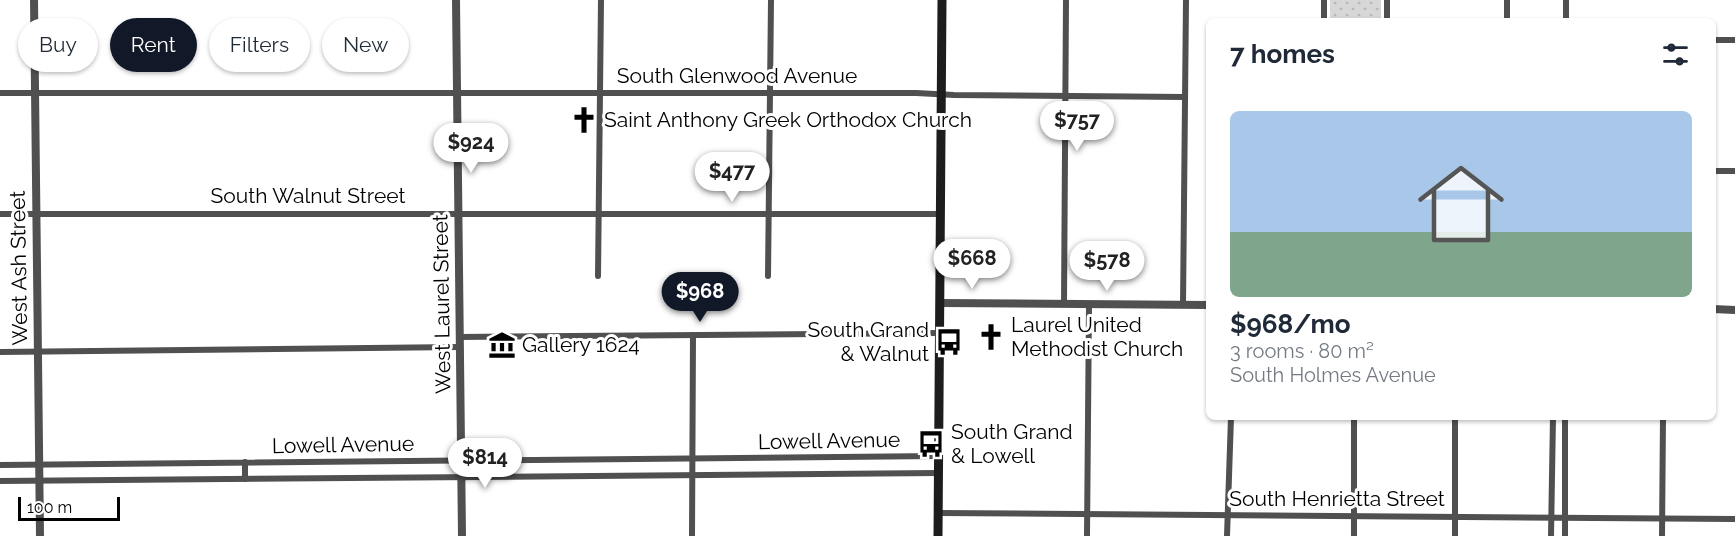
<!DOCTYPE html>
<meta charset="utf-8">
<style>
body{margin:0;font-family:Raleway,sans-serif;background:#f6f6f7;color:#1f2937;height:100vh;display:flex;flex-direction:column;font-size:22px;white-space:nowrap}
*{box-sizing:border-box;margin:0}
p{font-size:20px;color:#747a83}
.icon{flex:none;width:33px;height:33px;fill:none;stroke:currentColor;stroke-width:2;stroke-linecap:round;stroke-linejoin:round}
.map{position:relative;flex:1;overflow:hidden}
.drawer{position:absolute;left:1206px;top:18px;width:510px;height:402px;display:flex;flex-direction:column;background:#fff;border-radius:9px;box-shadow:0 2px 4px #0004}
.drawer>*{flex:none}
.banner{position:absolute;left:18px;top:18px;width:570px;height:54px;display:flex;gap:12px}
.scale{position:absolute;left:18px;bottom:15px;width:102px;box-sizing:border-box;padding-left:6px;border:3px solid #000;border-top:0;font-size:16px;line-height:21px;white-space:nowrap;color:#000;-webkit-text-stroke:4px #fff;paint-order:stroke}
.price{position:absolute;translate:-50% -51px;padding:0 14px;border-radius:21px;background:#fff;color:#222;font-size:20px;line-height:39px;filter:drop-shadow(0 2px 3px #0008)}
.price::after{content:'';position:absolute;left:50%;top:36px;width:18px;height:14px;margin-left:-9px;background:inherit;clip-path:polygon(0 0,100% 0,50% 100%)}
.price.selected{background:#111827;color:#fff}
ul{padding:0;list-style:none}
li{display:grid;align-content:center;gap:12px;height:318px;padding:0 24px}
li+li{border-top:2px solid #e0e1e3}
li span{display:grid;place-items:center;height:186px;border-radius:9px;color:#555}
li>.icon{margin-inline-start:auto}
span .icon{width:108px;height:108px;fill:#fffc;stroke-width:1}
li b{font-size:26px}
h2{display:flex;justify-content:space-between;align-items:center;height:72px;padding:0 24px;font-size:26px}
.chip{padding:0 21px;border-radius:27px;background:#fff;box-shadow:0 2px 4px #0004;font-size:21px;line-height:54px}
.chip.selected{background:#111827;color:#fff}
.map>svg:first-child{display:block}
</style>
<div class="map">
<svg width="1735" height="536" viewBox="0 0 1735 536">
<defs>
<pattern id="park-dots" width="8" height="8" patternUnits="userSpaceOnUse" patternTransform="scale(1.5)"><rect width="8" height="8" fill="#d7d7d7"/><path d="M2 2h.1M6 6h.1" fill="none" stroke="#b7b7b7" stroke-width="1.8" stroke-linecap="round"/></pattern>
</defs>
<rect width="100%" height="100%" fill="#fff"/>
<rect fill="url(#park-dots)" x="1330" y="0" width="51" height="21"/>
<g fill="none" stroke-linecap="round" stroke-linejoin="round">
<g stroke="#505050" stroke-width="6">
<path d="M1324 21V0"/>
<path d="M1387 21V0"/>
<path d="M1507 21V0"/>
<path d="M1566 21V0"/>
<path d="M1713 40H1735"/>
<path d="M0 93H916L954 95 1185 97"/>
<path d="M1713 171H1735"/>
<path d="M0 214H940"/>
<path d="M598 276 601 0"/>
<path d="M768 276 771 0"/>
<path d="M1064 304 1066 0"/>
<path d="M1183 305 1186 0"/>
<path d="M460 337 939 333"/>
<path d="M0 352 460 347"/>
<path d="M0 465 939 456"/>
<path d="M245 479V462"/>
<path d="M0 481 939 473"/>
<path d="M938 513 1735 519"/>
<path d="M692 536 693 335"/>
<path d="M1087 536 1089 305"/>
<path d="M1227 536 1231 417"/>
<path d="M1354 536V417"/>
<path d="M1455 536V417"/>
<path d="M1551 536 1553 417"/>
<path d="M1565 536V417"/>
<path d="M1662 536 1663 417"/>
</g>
<g stroke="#505050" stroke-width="8">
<path d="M34 0 40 536"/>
<path d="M456 0 462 536"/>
<path d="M940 303 1209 305"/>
<path d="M1713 309 1735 310"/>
</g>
<path stroke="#1d1d1d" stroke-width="9" d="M938 536 942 0"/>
</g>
<defs>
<symbol id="church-bare" viewBox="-9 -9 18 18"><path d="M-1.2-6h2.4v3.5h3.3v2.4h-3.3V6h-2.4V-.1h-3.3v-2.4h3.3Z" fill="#000" stroke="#fff" stroke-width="2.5" paint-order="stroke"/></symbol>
<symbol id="bus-bare" viewBox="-9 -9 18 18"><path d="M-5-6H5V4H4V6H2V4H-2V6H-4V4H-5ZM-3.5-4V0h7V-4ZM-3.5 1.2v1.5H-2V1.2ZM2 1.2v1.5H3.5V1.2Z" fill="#000" stroke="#fff" stroke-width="2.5" paint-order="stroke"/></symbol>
<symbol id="museum-bare" viewBox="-9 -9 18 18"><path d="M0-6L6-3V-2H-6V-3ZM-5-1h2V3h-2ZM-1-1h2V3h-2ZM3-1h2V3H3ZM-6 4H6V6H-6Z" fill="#000" stroke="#fff" stroke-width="2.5" paint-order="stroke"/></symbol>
</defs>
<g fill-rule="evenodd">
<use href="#church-bare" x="565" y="101" width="38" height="38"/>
<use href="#church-bare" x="972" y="318" width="38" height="38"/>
<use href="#bus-bare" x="930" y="323" width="38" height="38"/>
<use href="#museum-bare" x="483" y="326" width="38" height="38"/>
<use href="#bus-bare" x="912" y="425" width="38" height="38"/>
</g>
<g text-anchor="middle" stroke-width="6" stroke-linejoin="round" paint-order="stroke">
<g font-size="21" fill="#000" stroke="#fff">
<text x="737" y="83">South Glenwood Avenue</text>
<text x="308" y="203">South Walnut Street</text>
<text transform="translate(19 268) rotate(-91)" y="7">West Ash Street</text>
<text transform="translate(442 304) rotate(-91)" y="7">West Laurel Street</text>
<text transform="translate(829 441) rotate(-1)" y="7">Lowell Avenue</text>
<text transform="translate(343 445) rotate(-1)" y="7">Lowell Avenue</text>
<text x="1337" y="506">South Henrietta Street</text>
</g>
<g font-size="21" fill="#000" stroke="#fff" text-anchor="start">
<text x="604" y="127">Saint Anthony Greek Orthodox Church</text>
<text x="1011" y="332">Laurel United<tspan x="1011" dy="24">Methodist Church</tspan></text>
<text x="929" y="337" text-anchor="end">South Grand<tspan x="929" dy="24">&amp; Walnut</tspan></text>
<text x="522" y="352">Gallery 1624</text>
<text x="951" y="439">South Grand<tspan x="951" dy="24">&amp; Lowell</tspan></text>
</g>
</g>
</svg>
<div class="scale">100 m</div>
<b class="price" style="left:1077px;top:152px">$757</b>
<b class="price" style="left:471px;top:174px">$924</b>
<b class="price" style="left:732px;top:203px">$477</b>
<b class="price" style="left:972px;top:290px">$668</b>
<b class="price" style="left:1107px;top:292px">$578</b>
<b class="price selected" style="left:700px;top:323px">$968</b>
<b class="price" style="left:485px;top:489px">$814</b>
<div class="banner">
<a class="chip">Buy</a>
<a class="chip selected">Rent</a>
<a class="chip">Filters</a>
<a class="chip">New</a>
</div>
<section class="drawer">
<h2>7 homes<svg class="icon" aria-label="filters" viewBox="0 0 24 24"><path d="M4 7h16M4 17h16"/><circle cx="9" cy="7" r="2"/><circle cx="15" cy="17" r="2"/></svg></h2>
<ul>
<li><span style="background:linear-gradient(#a9c7e8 65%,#7fa58c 0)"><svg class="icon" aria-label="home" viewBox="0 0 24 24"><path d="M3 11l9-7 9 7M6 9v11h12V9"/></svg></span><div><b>$968/mo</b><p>3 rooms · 80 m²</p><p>South Holmes Avenue</p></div></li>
</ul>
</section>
</div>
